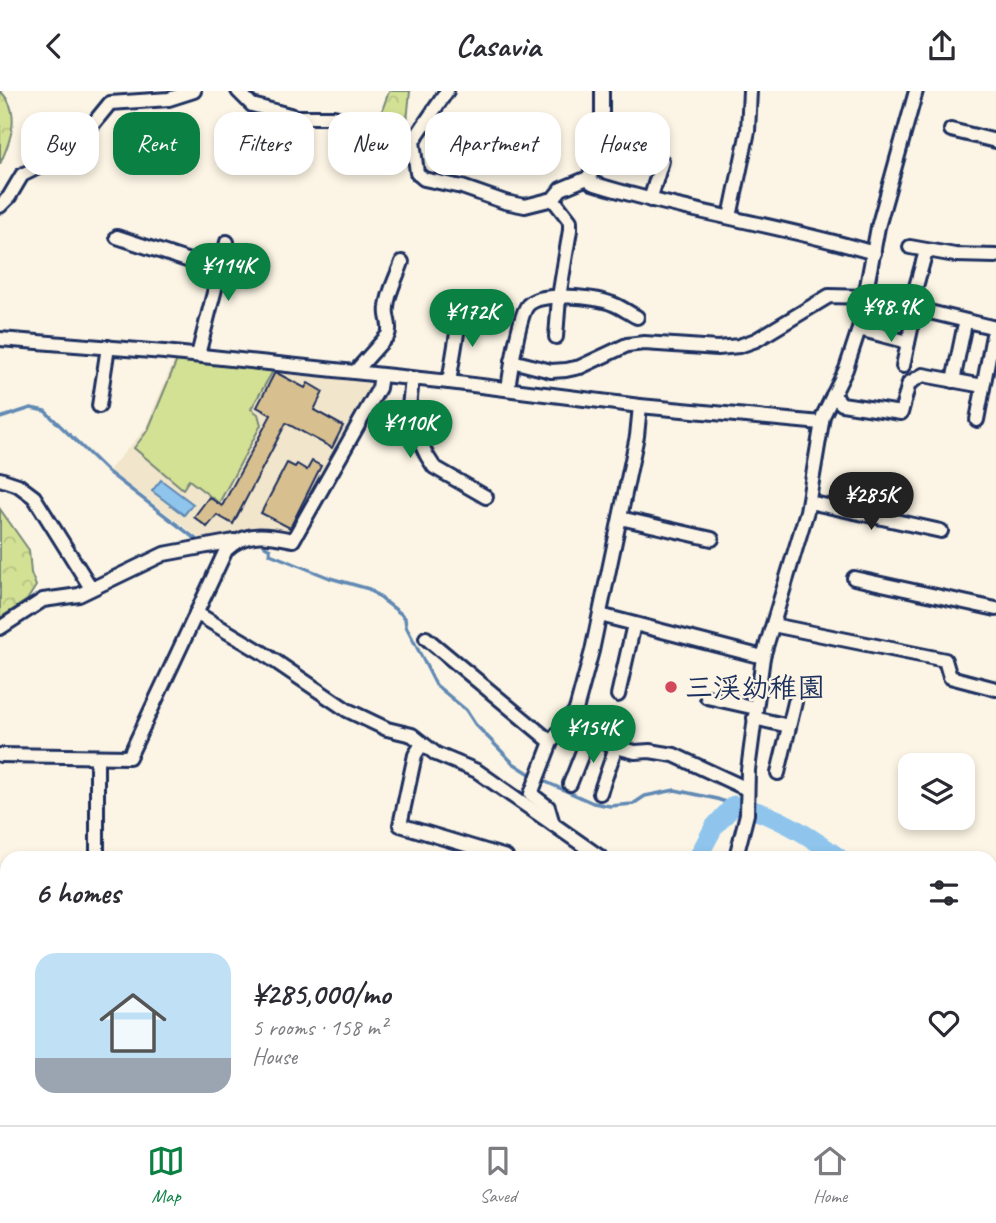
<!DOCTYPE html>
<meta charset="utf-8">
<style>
body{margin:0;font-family:Caveat,"Klee One",sans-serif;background:#f2f2f3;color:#2b2b33;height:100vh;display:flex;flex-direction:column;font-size:26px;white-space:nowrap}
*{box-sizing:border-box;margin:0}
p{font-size:23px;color:#7c7c81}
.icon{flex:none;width:38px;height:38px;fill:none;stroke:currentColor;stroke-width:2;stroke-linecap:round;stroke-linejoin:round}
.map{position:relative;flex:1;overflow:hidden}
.side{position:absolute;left:0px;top:760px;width:998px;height:275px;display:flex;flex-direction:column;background:#fff;border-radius:21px 21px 0 0;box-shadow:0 4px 10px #0003}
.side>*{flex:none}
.banner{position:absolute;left:21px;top:21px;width:956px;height:63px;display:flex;gap:14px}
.controls{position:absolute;left:898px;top:662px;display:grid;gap:14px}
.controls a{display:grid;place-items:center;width:77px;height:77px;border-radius:14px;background:#fff;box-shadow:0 4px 10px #0003;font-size:35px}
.price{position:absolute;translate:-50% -60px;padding:0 16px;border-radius:24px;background:#0b8043;color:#fff;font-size:23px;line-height:46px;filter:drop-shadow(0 2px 4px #0008)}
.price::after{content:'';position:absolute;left:50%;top:42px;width:21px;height:16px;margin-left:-10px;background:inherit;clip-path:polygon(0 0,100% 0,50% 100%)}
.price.active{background:#222;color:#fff}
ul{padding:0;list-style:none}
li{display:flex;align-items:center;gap:21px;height:175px;padding:0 35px}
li+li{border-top:2px solid #e1e1e2}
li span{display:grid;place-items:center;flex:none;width:196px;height:140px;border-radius:21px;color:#555}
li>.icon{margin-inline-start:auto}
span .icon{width:84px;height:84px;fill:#fffc;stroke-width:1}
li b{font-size:30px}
h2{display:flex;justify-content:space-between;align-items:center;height:84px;padding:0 35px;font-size:30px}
.chip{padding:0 24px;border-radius:21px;background:#fff;box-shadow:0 4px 10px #0003;font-size:24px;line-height:63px}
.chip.active{background:#0b8043;color:#fff}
header{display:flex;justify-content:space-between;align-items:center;height:91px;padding:0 35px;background:#fff;font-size:32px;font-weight:700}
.tabs{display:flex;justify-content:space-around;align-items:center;height:98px;border-top:2px solid #e1e1e2;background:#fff;font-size:19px;color:#7c7c81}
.tabs a{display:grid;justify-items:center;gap:4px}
.tabs .active{color:#0b8043}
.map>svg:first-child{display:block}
</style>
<header><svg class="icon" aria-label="back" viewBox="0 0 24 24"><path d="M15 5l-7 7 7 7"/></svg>Casavia<svg class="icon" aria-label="share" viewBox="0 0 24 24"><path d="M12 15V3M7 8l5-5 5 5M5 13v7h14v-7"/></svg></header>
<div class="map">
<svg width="996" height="1034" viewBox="0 0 996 1034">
<defs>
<pattern id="forest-crowns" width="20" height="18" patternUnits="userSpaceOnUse" patternTransform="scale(1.75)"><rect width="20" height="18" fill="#d3e194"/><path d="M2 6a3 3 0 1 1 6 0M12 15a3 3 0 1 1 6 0" fill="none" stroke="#b5c182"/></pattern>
</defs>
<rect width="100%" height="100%" fill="#fcf5e5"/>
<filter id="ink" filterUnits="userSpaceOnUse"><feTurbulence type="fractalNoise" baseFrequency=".0143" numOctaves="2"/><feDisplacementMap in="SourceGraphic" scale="14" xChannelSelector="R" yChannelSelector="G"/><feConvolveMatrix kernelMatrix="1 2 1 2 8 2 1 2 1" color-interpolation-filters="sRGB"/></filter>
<g filter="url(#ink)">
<path fill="#f1e5cb" d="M175 267 365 287 376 295 294 442 264 437 236 446 199 447 109 379 145 338Z"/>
<g fill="url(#forest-crowns)" stroke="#778879" stroke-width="2">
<path d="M0 0C22 20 11 49 0 73Z"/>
<path d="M389 0H410L406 41 378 31Z"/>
<path d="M0 418 29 459 31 482 36 495 27 509 0 527Z"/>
</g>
<path fill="#d3e194" stroke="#778879" stroke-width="2" d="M177 269 273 280 251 318 258 323 261 334 219 412 189 389 183 398 134 357 148 339Z"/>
<path fill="#8fc5ed" stroke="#6189b4" stroke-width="2" d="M161 389 193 413 184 424 152 400Z"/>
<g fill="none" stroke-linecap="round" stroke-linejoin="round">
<g stroke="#6189b4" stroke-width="3.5">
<path d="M0 327 31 317 45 320 108 381 197 449"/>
<path d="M265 455 270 458V463L330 487 369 498 400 522 405 527 406 535 436 594 466 619 475 633 513 672 533 685"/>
<path d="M546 691 593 712 610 715 633 713 645 705 675 699 717 708 734 714"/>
</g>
<g stroke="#8fc5ed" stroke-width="19">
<path d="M698 766 714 736 734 714C774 722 807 743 838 766"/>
<path d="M0 803 7 802"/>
<path d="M990 803 996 802"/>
</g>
</g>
<g fill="#d8bf8f" stroke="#1b2f5e" stroke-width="2">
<path d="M275 281 305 297 308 292 323 301 314 319 343 335 332 357 286 332 233 433 217 424 207 436 194 426 209 406 222 415 271 324 257 316Z"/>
<path d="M312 370 321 375 290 437 261 422 287 372 295 376 297 373 307 379Z"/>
</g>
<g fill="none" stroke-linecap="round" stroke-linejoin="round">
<defs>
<g id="street">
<path d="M238 0 252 14 297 26H334L374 41 388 50H413L447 0"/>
<path d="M602 0V31L590 86 592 92C684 121 781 134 874 162"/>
<path d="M951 39 996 50"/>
<path d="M413 50 417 82 424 88 462 96 505 111 525 115 553 108 561 98 590 86"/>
<path d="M553 108 570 130V139L559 206 556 246"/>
<path d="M650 109 662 70"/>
<path d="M0 115 9 106 22 84 63 64 84 44 110 12 169 8 194 0"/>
<path d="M730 126 748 40 750 0"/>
<path d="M117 146 220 180"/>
<path d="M910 156 955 164 996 165"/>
<path d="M910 217 926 160"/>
<path d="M859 238 908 251"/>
<path d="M0 248 164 261 449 291 640 315 821 332"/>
<path d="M198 264 227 151"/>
<path d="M512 270 551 280 566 279 580 276 627 254 644 252 718 257 739 255 756 249 829 205 867 206 996 237"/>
<path d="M903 275 911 238"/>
<path d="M355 281 388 244C392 233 385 227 387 216 388 201 397 186 402 171"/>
<path d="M412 288 408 325 427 365 434 376 486 406"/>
<path d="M953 290 964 237"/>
<path d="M449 291 461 218"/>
<path d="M508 298C510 284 519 223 528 214 541 200 596 206 613 213 621 216 629 222 637 226"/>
<path d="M833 304 842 313 901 322 909 292 923 284 983 295"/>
<path d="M99 315 108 256"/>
<path d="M977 329 993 244"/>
<path d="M0 388 18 394 34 406 91 497"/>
<path d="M809 411 941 440"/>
<path d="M620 427 712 448"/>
<path d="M854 487 996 518"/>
<path d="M196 522 263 562 347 619 387 638 412 644 436 663 477 680 600 766"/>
<path d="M600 524 763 566"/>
<path d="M773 534 945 569 950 586 996 598"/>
<path d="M0 537 43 509 79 504 164 463 234 450"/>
<path d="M426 547 551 651"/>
<path d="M618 604 634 533"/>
<path d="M707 606 756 617"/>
<path d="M754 627 789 635"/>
<path d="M566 634 616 656 635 661 650 660 674 664 747 698"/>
<path d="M422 653 415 664 400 734 506 766"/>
<path d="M0 664 129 666 226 459C246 439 268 444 293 449L379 297 381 284"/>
<path d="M97 666V766"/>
<path d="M778 682 795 611"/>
<path d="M570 693 589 645"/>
<path d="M600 702 616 656"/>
<path d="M553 733 548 716 531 703 551 651 576 619 592 560 637 345 640 315"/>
<path d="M736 766 747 723 748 679 763 566 807 420 823 325 846 278 859 238 878 136 916 0"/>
<path d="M0 972 7 973"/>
<path d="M252 1027 303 1034"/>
<path d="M694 1027 695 1034"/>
<path d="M5 1034 7 1027"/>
<path d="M554 1034V1027"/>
<path d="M593 1034 594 1027"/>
<path d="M812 1034 815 1027"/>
</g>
<g id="primary">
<path d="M0 842 7 843"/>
<path d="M990 977 996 979"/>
</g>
</defs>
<use href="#street" stroke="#1b2f5e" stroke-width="18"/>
<use href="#primary" stroke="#1b2f5e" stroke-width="24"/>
<use href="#street" stroke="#fcf5e5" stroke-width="12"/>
<use href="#primary" stroke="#fcf5e5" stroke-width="19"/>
</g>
</g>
<circle fill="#d1495b" stroke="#fcf5e5" stroke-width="2.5" cx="671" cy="596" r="7"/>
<g text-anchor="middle" stroke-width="5" stroke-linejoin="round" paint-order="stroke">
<g font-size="28" font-weight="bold" fill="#1b2f5e" stroke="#fcf5e5" text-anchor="start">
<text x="685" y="606">三渓幼稚園</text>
</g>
</g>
</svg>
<div class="controls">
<a><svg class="icon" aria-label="layers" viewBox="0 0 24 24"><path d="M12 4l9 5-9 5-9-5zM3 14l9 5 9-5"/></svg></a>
</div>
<b class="price" style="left:228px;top:212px">¥114K</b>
<b class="price" style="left:891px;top:253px">¥98.9K</b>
<b class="price" style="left:472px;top:258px">¥172K</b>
<b class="price" style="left:410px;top:369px">¥110K</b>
<b class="price active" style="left:871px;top:441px">¥285K</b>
<b class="price" style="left:593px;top:674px">¥154K</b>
<div class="banner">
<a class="chip">Buy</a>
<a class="chip active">Rent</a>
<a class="chip">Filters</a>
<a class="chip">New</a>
<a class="chip">Apartment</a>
<a class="chip">House</a>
</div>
<section class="side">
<h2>6 homes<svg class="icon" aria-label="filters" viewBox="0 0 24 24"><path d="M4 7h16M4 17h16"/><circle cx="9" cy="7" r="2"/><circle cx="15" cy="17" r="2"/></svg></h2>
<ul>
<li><span style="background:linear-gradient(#bfe0f5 75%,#9aa5b1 0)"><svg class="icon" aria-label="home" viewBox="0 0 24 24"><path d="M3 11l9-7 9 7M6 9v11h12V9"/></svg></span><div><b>¥285,000/mo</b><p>5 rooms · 158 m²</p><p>House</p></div><svg class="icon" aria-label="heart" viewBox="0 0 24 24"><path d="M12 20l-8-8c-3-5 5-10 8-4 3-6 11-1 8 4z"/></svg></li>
</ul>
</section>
</div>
<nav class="tabs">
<a class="active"><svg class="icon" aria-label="map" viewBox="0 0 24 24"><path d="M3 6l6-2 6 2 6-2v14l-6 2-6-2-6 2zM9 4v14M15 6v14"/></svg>Map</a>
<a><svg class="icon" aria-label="saved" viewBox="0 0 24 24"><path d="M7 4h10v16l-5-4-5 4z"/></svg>Saved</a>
<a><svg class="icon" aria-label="home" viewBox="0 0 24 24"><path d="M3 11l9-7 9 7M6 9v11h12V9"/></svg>Home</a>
</nav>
